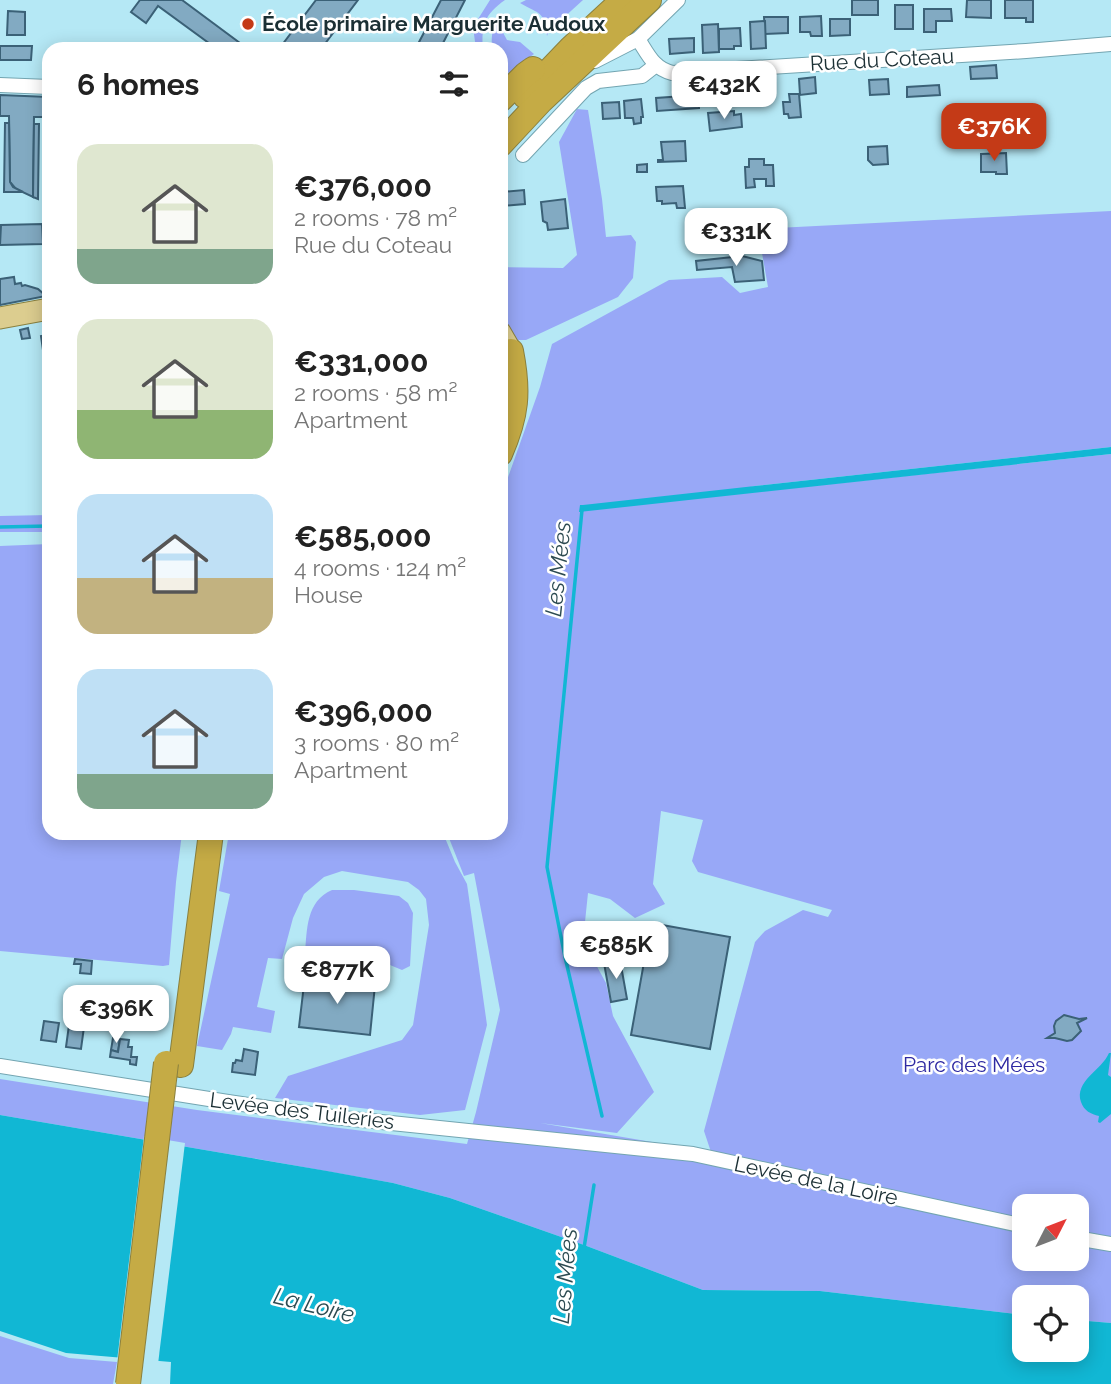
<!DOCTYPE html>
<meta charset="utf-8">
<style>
body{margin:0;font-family:Raleway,sans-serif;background:#f6f6f6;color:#222;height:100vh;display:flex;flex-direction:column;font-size:26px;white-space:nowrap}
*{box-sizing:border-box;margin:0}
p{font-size:23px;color:#767676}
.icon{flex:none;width:38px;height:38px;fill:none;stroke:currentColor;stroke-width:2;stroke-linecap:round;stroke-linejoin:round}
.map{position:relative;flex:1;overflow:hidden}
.sheet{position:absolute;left:42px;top:42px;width:466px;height:798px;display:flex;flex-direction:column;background:#fff;border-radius:21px;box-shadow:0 4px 18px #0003}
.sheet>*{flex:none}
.needle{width:46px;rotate:48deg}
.buttons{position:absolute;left:1012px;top:1194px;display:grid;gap:14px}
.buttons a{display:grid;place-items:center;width:77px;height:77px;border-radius:14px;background:#fff;box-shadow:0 4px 18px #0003;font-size:35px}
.price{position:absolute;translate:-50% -60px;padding:0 16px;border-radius:14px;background:#fff;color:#222;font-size:23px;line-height:46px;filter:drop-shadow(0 2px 4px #0008)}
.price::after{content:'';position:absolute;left:50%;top:42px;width:21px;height:16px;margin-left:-10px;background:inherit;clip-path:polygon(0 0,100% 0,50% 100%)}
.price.current{background:#c43a17;color:#fff}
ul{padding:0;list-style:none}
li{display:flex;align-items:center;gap:21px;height:175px;padding:0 35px}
li span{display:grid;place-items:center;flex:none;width:196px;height:140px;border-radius:21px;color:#555}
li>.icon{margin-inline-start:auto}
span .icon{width:84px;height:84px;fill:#fffc;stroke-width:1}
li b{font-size:30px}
h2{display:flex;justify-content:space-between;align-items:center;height:84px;padding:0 35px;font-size:30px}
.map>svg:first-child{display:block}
</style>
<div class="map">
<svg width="1111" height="1384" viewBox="0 0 1111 1384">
<rect width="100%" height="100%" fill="#b5e8f5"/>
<g fill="#98a8f7" fill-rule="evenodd">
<path d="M490 0H505C485 14 481 25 483 49H476L473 27Z"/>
<path d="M526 0H583L549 31 547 36C544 10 540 15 520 3Z"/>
<path d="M503 15 504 17 501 29 507 40 520 42 534 54 526 60 529 65 505 74H501L500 49H492C491 36 492 24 503 15Z"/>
<path d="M577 109 588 110 602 199 606 237 631 235 636 242 633 278 618 297 526 340H515L501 315 500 267 563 268 577 255 559 142Z"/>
<path d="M1111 211V447L755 486 709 497 1111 454V1323L1076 1320V1297H1024V1315L820 1291 703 1290 584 1245 450 1198 393 1183 258 1159 0 1115V1079L197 1110 467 1144 476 1112 500 1010 474 873 464 876 447 833H500L501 497 540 387 552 344 669 280 722 277 740 293 768 287 762 253 732 248 740 230ZM661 811 703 820 692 861 698 872 832 910 828 917 803 910 765 931 755 942 704 1131 711 1152 540 1123 617 1133 654 1092 613 1016 606 983 583 941 588 893 610 899 635 918 665 904 653 884ZM1024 1206H1076V1258H1024Z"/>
<path d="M49 515V532H0V516Z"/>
<path d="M49 544V833H182L176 882 169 965 163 966 0 951V546Z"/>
<path d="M229 833H443L455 862 467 884 487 1025 465 1110 420 1115 275 1098 288 1076 402 1040 413 1025 429 925 426 899 419 890 408 882 342 871 324 877 304 894 293 918 282 959 268 958 257 1007 275 1011 271 1033 233 1027 231 1034 222 1050 197 1046 230 894 219 891Z"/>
<path d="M332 890H354L399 896 408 903 413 913 410 966 402 970 390 965 305 954C307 930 306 901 332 890Z"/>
<path d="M0 1336 69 1358 117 1362 113 1384H0Z"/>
</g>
<g fill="#11b7d4">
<path d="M1111 447V454L579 512 580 505H583Z"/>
<path d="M1109 1053H1111L1108 1075 1111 1077V1114L1100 1123 1098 1122 1099 1116C1091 1114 1084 1111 1081 1102 1074 1081 1102 1070 1109 1053Z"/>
<path d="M0 1115 327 1171 393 1183 450 1198 584 1245 703 1290 820 1291 1024 1315V1349H1076V1320L1111 1323V1384H170L171 1362 66 1353 0 1331Z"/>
</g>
<path fill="#b5e8f5" d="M144 1136 185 1143 158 1364 117 1361Z"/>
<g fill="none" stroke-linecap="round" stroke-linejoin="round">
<g stroke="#11b7d4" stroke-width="3.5">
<path d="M582 510 547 867 565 957 602 1116"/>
<path d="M0 527 49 526"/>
<path d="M584 1248 594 1185"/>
</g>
</g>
<g fill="#82aac2" stroke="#3b6177" stroke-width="2">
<path d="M140 0H182L248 49H217L158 6 146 23 131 12Z"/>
<path d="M316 0H358L321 49H279Z"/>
<path d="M441 0H465L440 49H422L417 46Z"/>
<rect x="852" y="0" width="26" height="15"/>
<path d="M967 0H991V18L966 17Z"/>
<path d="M1005 0H1033V22H1026V18H1005Z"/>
<rect x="895" y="5" width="18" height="24"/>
<path d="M924 9H951L952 21H936V32H924Z"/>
<path d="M8 11 25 12V35H7Z"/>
<path d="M821 16 822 36H811L810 32H800V17Z"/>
<path d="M764 17H788V33L765 34Z"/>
<path d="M830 19H850V35L830 36Z"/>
<path d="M765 21 766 48 751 49 750 22Z"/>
<path d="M718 24 719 52 703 53 702 25Z"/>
<path d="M740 28 741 46H734V49H719V29Z"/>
<path d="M694 38V52L670 54 669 39Z"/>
<path d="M0 46H32L31 60H0Z"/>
<path d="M996 65 997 78 971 79 970 67Z"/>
<path d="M815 77 816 93 800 95 799 79Z"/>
<path d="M888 79 889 94 870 95 869 80Z"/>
<path d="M761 81 762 96 742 97 741 82Z"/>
<path d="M939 85 940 95 907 97V87Z"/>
<path d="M789 94H799L801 117 789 118 788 114H784L783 102H790Z"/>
<path d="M0 95 49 97V117H34L33 197 16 189 10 182 9 116H0Z"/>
<path d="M698 95 699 108 657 111 656 98Z"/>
<path d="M641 99 643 117H641V123L634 124 633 118H625L624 101Z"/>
<path d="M619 102 620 118 603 119 602 103Z"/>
<path d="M734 111V115L741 114 742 127 710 131 708 113Z"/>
<path d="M5 123H9L10 182 13 187 23 192H4Z"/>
<path d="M34 124H39L38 199 33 197Z"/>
<path d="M685 141 686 161 658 162V160H663L661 142Z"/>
<path d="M887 146 888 164 873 165 868 160V147Z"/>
<path d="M1006 153 1007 174H996V172H981V154Z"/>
<path d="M749 159H764V165H773L774 186H766V179H754L755 187 746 188 745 167H749Z"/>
<path d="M647 164V172H637V165Z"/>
<path d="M683 186 685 208H677L676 203 662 204V201H657L656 187Z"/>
<path d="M524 190 525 204 503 206 501 192Z"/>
<path d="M565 199 568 228 548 230 547 223 543 221 541 202Z"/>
<path d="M46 223H49V290L45 287 44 266H48Z"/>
<path d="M42 224 43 244 0 245 1 225Z"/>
<path d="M742 256 762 261 764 280 735 282 732 267 697 270 696 261Z"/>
<path d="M14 277 15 284 21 283 22 286 25 285 38 289 46 296 0 305V279Z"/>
<path d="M28 328 30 338 22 339 20 330Z"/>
<path d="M49 335V349L43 350 41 336Z"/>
<path d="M651 923 730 937 710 1049 631 1035Z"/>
<path d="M75 959 92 961 91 974 80 973 81 964H74Z"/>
<path d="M620 960 627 999 611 1002 604 963Z"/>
<path d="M305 976 375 985 370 1035 299 1027Z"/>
<path d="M87 999 111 1002 109 1019 85 1016Z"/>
<path d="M1064 1015 1079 1019 1087 1018 1077 1023 1081 1031 1072 1040 1067 1041 1055 1038H1047L1055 1033 1054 1026 1056 1021Z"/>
<path d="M44 1021 59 1023 56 1042 41 1040Z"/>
<path d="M69 1025 84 1027 81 1049 66 1047Z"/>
<path d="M113 1038 120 1039 118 1052 111 1050Z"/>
<path d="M120 1039 129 1040 128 1047H132L131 1057H137L136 1065 130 1064V1060L110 1057 111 1050 118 1052Z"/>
<path d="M244 1049 258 1052 255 1075 232 1072 233 1063H235L236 1060 242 1061Z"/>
</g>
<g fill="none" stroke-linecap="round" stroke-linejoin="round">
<defs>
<g id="street">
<path d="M638 39C648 54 653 68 672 73L1026 51 1111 44"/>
<path d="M595 61 638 39 678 0"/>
<path d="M0 85 49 87"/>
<path d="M523 155 586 88 598 81 642 76 656 65"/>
<path d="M0 1066 228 1102 333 1117 693 1154 1024 1226"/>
<path d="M1076 1238 1111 1244"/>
</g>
<g id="primary">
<path d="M0 318 49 309"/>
<path d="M500 332 511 351"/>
</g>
<g id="highway">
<path d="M525 96 571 48 623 0"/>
<path d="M500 100 526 74 533 69"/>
<path d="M500 145 541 101 649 0"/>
<path d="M500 454C517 415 519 392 511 351"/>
<path d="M181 1065 211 833"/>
</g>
</defs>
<use href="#street" stroke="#73a5b1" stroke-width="16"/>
<use href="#primary" stroke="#8a803f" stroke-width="23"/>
<use href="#highway" stroke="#8a803f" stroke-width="26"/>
<use href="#street" stroke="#fff" stroke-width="14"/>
<use href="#primary" stroke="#dccd8f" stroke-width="21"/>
<use href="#highway" stroke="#c5ab45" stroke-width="24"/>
<defs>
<path id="highway-bridge" d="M128 1384 166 1063"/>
</defs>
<use href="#highway-bridge" stroke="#8a803f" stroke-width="26" stroke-linecap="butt"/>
<use href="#highway-bridge" stroke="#c5ab45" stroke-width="24"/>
</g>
<circle fill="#c43a17" stroke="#fff" stroke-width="2.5" cx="248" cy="24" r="7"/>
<g text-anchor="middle" stroke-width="5" stroke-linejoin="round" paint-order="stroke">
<g font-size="21" font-weight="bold" fill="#1b2f34" stroke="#fff" text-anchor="start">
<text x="262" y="31">École primaire Marguerite Audoux</text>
</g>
<g font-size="21" fill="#1b2f34" stroke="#fff">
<text transform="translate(882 60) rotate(-3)" y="7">Rue du Coteau</text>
<text transform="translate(302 1111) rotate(7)" y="7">Levée des Tuileries</text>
<text transform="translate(816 1181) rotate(12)" y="7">Levée de la Loire</text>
</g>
<g font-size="21" fill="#2e29a2" stroke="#fff">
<text x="974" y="1072">Parc des Mées</text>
</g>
<g font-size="23" font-style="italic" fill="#2d4b52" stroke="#fff">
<text transform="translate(558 569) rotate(-84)" y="8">Les Mées</text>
<text transform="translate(565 1276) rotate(-85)" y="8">Les Mées</text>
<text transform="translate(314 1305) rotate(14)" y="8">La Loire</text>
</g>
</g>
</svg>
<div class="buttons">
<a><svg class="needle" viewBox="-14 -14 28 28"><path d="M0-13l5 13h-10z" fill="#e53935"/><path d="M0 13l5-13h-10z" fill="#767676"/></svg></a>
<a><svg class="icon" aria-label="locate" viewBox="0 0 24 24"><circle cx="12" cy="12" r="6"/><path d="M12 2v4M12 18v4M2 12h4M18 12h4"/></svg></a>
</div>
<b class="price" style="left:724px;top:121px">€432K</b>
<b class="price current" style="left:994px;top:163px">€376K</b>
<b class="price" style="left:736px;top:268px">€331K</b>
<b class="price" style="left:616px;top:981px">€585K</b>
<b class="price" style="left:337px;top:1006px">€877K</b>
<b class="price" style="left:116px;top:1045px">€396K</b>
<section class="sheet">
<h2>6 homes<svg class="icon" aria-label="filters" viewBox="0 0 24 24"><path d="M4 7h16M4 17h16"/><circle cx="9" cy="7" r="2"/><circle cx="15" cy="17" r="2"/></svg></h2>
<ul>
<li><span style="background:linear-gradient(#dfe7d0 75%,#7fa58c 0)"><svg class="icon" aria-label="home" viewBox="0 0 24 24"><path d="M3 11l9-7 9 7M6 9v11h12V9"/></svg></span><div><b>€376,000</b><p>2 rooms · 78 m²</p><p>Rue du Coteau</p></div></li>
<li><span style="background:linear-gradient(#dfe7d0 65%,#8fb573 0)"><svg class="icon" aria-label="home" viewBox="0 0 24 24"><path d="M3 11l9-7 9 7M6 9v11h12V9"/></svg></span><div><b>€331,000</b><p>2 rooms · 58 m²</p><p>Apartment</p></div></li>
<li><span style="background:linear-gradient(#bfe0f5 60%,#c2b280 0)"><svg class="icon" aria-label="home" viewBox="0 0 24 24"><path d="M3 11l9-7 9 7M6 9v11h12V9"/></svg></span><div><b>€585,000</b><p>4 rooms · 124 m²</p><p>House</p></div></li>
<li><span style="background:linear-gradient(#bfe0f5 75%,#7fa58c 0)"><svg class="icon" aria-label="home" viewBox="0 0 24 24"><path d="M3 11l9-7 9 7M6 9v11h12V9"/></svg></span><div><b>€396,000</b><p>3 rooms · 80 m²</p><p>Apartment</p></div></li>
</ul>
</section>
</div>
